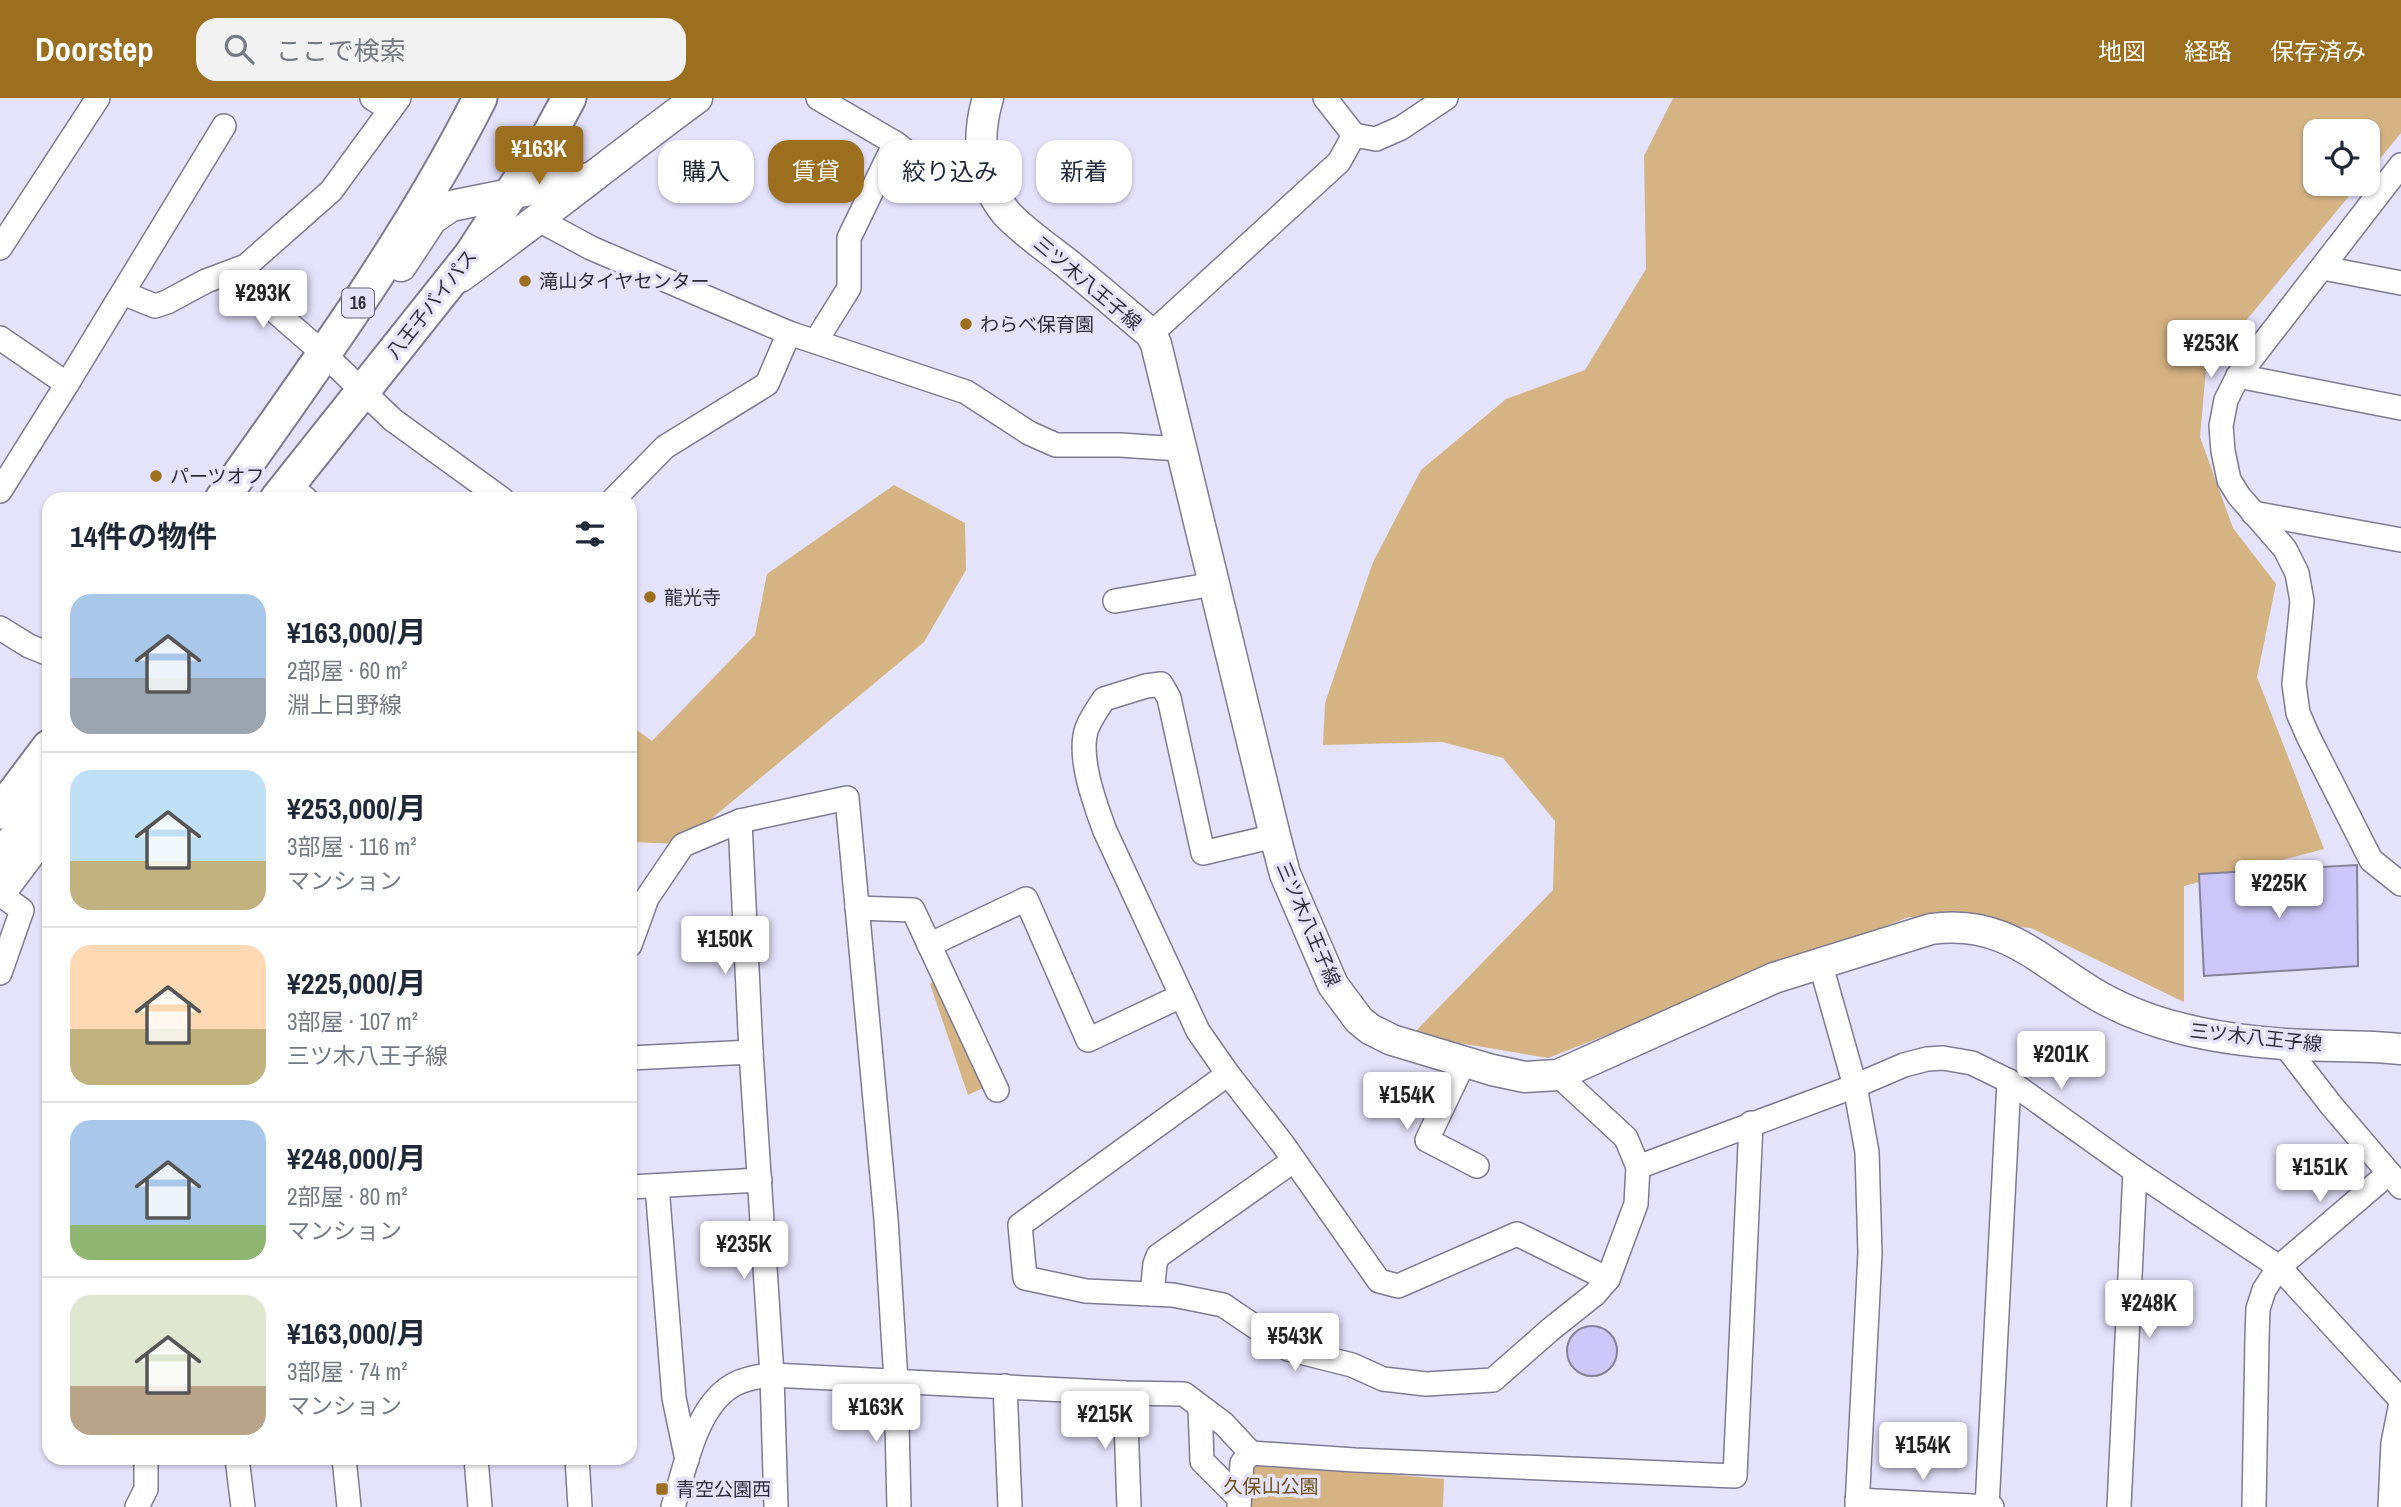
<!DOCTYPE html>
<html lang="ja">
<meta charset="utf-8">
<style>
body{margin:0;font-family:"Archivo Narrow","Noto Sans JP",sans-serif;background:#f2f2f3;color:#1f2937;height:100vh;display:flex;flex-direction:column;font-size:26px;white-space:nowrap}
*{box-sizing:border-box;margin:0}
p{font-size:23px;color:#747a83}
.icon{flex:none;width:38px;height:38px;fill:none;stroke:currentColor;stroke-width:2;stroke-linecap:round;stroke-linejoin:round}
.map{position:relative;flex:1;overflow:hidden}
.side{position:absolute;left:42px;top:394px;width:595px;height:973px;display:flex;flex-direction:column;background:#fff;border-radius:21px;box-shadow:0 2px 5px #0004}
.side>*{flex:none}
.top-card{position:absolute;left:658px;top:42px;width:665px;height:63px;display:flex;gap:14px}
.buttons{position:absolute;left:2303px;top:21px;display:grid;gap:14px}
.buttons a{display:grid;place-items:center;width:77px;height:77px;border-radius:14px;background:#fff;box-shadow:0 2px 5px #0004;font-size:35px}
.price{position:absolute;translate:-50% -60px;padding:0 16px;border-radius:7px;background:#fff;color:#222;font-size:23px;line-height:46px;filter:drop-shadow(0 2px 4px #0008)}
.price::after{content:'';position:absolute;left:50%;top:42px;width:21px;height:16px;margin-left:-10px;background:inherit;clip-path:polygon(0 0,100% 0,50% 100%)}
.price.selected{background:#9b6f1e;color:#fff}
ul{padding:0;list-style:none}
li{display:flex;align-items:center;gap:21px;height:175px;padding:0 28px}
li+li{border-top:2px solid #e0e1e3}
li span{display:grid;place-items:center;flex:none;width:196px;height:140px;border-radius:21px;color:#555}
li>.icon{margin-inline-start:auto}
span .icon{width:84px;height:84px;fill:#fffc;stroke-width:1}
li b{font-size:30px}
h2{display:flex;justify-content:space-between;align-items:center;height:84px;padding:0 28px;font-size:30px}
.pill{padding:0 24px;border-radius:21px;background:#fff;box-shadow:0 2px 5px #0004;font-size:24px;line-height:63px}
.pill.selected{background:#9b6f1e;color:#fff}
header{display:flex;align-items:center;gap:42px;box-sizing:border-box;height:98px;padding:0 35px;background:#9b6f1e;color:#fff}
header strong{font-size:33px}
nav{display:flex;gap:38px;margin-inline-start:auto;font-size:24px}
.search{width:490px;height:63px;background:#f2f2f3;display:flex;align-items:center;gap:18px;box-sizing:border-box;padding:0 24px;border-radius:21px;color:#747a83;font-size:26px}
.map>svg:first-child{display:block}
</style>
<header>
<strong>Doorstep</strong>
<div class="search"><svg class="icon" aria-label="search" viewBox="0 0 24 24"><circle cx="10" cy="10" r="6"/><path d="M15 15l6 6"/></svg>ここで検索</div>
<nav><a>地図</a><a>経路</a><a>保存済み</a></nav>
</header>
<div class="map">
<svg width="2401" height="1409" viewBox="0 0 2401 1409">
<rect width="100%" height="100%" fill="#e5e2fc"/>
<g fill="#d5b484">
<path d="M1673 0H2401V35L2368 75V33H2315V86H2359L2206 271 2200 339 2233 430 2276 486 2257 579 2324 751 2184 788V904L2031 830 1909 819 1548 960 1412 937 1553 792 1555 723 1503 660 1442 644 1323 647 1325 605 1373 464 1421 372 1506 301 1585 272 1646 171 1644 58Z"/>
<path d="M894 387 965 425 966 472 924 544 681 746 630 744V627L652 643 755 537 767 476Z"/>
<path d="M943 877 994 985 968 997 930 886Z"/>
<path d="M1258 1365 1444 1381 1443 1409H1248L1251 1371Z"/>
</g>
<g fill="#cdc7f9" stroke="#848199" stroke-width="2">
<path d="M2357 767 2358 868 2204 878 2199 776Z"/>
<circle cx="1592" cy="1253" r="25"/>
</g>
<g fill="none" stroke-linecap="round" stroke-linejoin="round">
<defs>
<g id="minor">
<path d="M372 0 390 12"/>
<path d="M818 0 895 45 942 80C958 81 969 59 980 49"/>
<path d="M1354 37 1376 41 1401 30 1446 0"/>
<path d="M2401 67 2238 278 2226 302 2221 328 2223 353 2229 382 2239 398 2285 451 2297 475 2302 503 2294 586 2298 615 2308 638 2371 762 2401 786"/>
<path d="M539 122 591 150 789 235 966 294 1029 335 1056 347H1120L1180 351"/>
<path d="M0 150 98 0"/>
<path d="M2323 170 2401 185"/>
<path d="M231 175 324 256 393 322 502 401"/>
<path d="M123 195 155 208 167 204 206 183 246 168 331 93 399 0"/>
<path d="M1151 236 1339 64 1354 37 1325 0"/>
<path d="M0 240 67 286 0 393"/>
<path d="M816 243 849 190V140L895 45"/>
<path d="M2238 278 2401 310"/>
<path d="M67 286 224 28"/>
<path d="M294 391 306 401"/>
<path d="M614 401 665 349 767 286 789 235"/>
<path d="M2253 415 2401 442"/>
<path d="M1115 503 1214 486"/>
<path d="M0 530 29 548 49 556"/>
<path d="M1275 738 1203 755 1169 600 1161 586 1146 588 1104 601C1098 610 1091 620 1087 630 1077 658 1095 706 1105 733L1198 933 1228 976 1282 1045 1379 1183 1398 1188 1517 1136 1608 1181"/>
<path d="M0 796 22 812 0 875"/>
<path d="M857 810 913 812 997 992"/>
<path d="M630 847 647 800 683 747 740 723 847 700 886 1121 896 1283 899 1409"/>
<path d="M929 847 1026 801 1088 942 1181 898"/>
<path d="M1820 864 1855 988 1867 1054 1870 1155 1857 1409"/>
<path d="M2284 946 2331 1007 2401 1089"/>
<path d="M751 954 772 1277 776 1409"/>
<path d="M630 960 751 954 740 723"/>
<path d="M1464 964 1427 1042 1477 1068"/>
<path d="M1228 976 1020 1127 1025 1180 1086 1193 1173 1197 1223 1207 1288 1251 1352 1267 1383 1281 1426 1286 1493 1282 1551 1231 1595 1196 1608 1181 1636 1106 1638 1069 1626 1040 1558 977"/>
<path d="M1638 1069 1855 988 1904 967 1927 961 1943 960 1972 965 2009 983 2135 1073 2279 1169 2401 1302"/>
<path d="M657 1088 674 1300 687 1362"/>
<path d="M630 1089 760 1082"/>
<path d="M1152 1196 1155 1166 1158 1158 1293 1063"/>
<path d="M1005 1288 1010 1409"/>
<path d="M1125 1295 1129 1409"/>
<path d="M1200 1309 1202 1363 1239 1400"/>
<path d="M1251 1355 1355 1362 1735 1378 1751 1025"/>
<path d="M237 1360 243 1409"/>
<path d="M344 1360 349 1409"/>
<path d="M476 1360 480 1409"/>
<path d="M577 1360 580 1409"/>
<path d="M1857 1402 1992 1409"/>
<path d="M137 1409 146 1391V1360"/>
<path d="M673 1409C685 1370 696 1306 735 1286 747 1280 760 1278 772 1277L1125 1295 1184 1296 1224 1326 1251 1355 1242 1365 1239 1409"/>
<path d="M1987 1409 2009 983"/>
<path d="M2119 1409 2135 1073"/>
<path d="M2254 1409 2257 1241 2258 1211 2264 1192 2279 1169 2389 1075"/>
<path d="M2390 1409 2393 1345 2401 1305"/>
</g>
<g id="major">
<path d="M988 0C976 40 979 83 1007 116 1025 135 1049 151 1069 167 1097 190 1124 213 1151 236L1156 246 1275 738 1285 776 1333 887 1359 922 1370 931 1392 942 1492 972 1525 979 1558 977 1774 880 1931 831C2002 821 2036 860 2090 893 2148 929 2217 941 2284 946 2323 949 2362 947 2401 951"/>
<path d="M401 168 432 121 451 108 589 80"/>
<path d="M460 179C540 121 617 59 697 0"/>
<path d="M0 795 49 730"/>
</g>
<g id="highway">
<path d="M222 401C313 272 409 141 480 0"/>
<path d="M277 401 471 157 548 39 569 0"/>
<path d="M0 714 49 649"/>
<path d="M0 761 49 696"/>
</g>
</defs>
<use href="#minor" stroke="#7d7b92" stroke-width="26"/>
<use href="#major" stroke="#7d7b92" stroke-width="33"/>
<use href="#highway" stroke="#7d7b92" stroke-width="37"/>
<use href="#minor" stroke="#fff" stroke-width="23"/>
<use href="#major" stroke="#fff" stroke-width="30"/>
<use href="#highway" stroke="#fff" stroke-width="33"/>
</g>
<g fill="#9b6f1e" stroke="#e5e2fc" stroke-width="2.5">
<circle cx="525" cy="183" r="7"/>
<circle cx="966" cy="226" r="7"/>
<circle cx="156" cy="378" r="7"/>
<circle cx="650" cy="499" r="7"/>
<rect x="655" y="1384" width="14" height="14" rx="3.5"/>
</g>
<g text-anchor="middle" stroke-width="7" stroke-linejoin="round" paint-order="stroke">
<rect fill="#e5e2fc" stroke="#656372" stroke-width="2" x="342" y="190.5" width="32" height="29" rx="5"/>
<g font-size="18" font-weight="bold" fill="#2e2d37">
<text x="358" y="211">16</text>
</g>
<g font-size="19" fill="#2e2d37" stroke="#e5e2fc" text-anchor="start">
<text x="539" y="190">滝山タイヤセンター</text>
<text x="980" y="233">わらべ保育園</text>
<text x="170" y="385">パーツオフ</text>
<text x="664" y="506">龍光寺</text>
<text x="676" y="1398">青空公園西</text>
</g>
<g font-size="19" fill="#2e2d37" stroke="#e5e2fc">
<text transform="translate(1088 185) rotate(40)" y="7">三ツ木八王子線</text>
<text transform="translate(431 206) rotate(-52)" y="7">八王子バイパス</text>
<text transform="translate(1309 826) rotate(67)" y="7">三ツ木八王子線</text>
<text transform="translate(2256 939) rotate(6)" y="7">三ツ木八王子線</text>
</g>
<g font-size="19" fill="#725012" stroke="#e5e2fc">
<text x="1271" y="1395">久保山公園</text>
</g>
</g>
</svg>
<div class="buttons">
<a><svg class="icon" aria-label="locate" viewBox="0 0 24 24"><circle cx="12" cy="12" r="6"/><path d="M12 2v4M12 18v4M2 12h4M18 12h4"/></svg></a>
</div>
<b class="price selected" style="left:539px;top:88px">¥163K</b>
<b class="price" style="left:263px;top:232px">¥293K</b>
<b class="price" style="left:2211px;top:282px">¥253K</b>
<b class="price" style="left:2279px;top:822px">¥225K</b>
<b class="price" style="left:725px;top:878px">¥150K</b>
<b class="price" style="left:2061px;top:993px">¥201K</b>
<b class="price" style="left:1407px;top:1034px">¥154K</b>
<b class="price" style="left:2320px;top:1106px">¥151K</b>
<b class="price" style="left:744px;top:1183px">¥235K</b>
<b class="price" style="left:2149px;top:1242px">¥248K</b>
<b class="price" style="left:1295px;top:1275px">¥543K</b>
<b class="price" style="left:876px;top:1346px">¥163K</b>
<b class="price" style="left:1105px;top:1353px">¥215K</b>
<b class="price" style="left:1923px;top:1384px">¥154K</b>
<div class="top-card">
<a class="pill">購入</a>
<a class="pill selected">賃貸</a>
<a class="pill">絞り込み</a>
<a class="pill">新着</a>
</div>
<section class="side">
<h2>14件の物件<svg class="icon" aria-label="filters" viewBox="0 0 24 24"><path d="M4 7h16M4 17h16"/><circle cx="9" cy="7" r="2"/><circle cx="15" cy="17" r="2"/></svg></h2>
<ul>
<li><span style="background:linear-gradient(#a9c7e8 60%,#9aa5b1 0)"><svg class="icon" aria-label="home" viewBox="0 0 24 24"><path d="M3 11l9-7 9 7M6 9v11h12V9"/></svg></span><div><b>¥163,000/月</b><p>2部屋 · 60 m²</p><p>淵上日野線</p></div></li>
<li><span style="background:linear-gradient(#bfe0f5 65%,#c2b280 0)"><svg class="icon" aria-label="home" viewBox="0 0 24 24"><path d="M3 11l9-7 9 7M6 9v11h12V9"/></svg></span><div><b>¥253,000/月</b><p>3部屋 · 116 m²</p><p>マンション</p></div></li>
<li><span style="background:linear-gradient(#ffd9b3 60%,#c2b280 0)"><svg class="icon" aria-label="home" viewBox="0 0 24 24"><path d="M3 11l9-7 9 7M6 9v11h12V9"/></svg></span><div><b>¥225,000/月</b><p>3部屋 · 107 m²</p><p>三ツ木八王子線</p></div></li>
<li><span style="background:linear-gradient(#a9c7e8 75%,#8fb573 0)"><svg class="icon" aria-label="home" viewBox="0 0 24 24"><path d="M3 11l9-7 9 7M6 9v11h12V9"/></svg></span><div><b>¥248,000/月</b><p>2部屋 · 80 m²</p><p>マンション</p></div></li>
<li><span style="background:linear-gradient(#dfe7d0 65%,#b9a48a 0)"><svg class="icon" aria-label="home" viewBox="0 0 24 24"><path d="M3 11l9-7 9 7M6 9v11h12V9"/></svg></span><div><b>¥163,000/月</b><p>3部屋 · 74 m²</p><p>マンション</p></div></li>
</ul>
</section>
</div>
